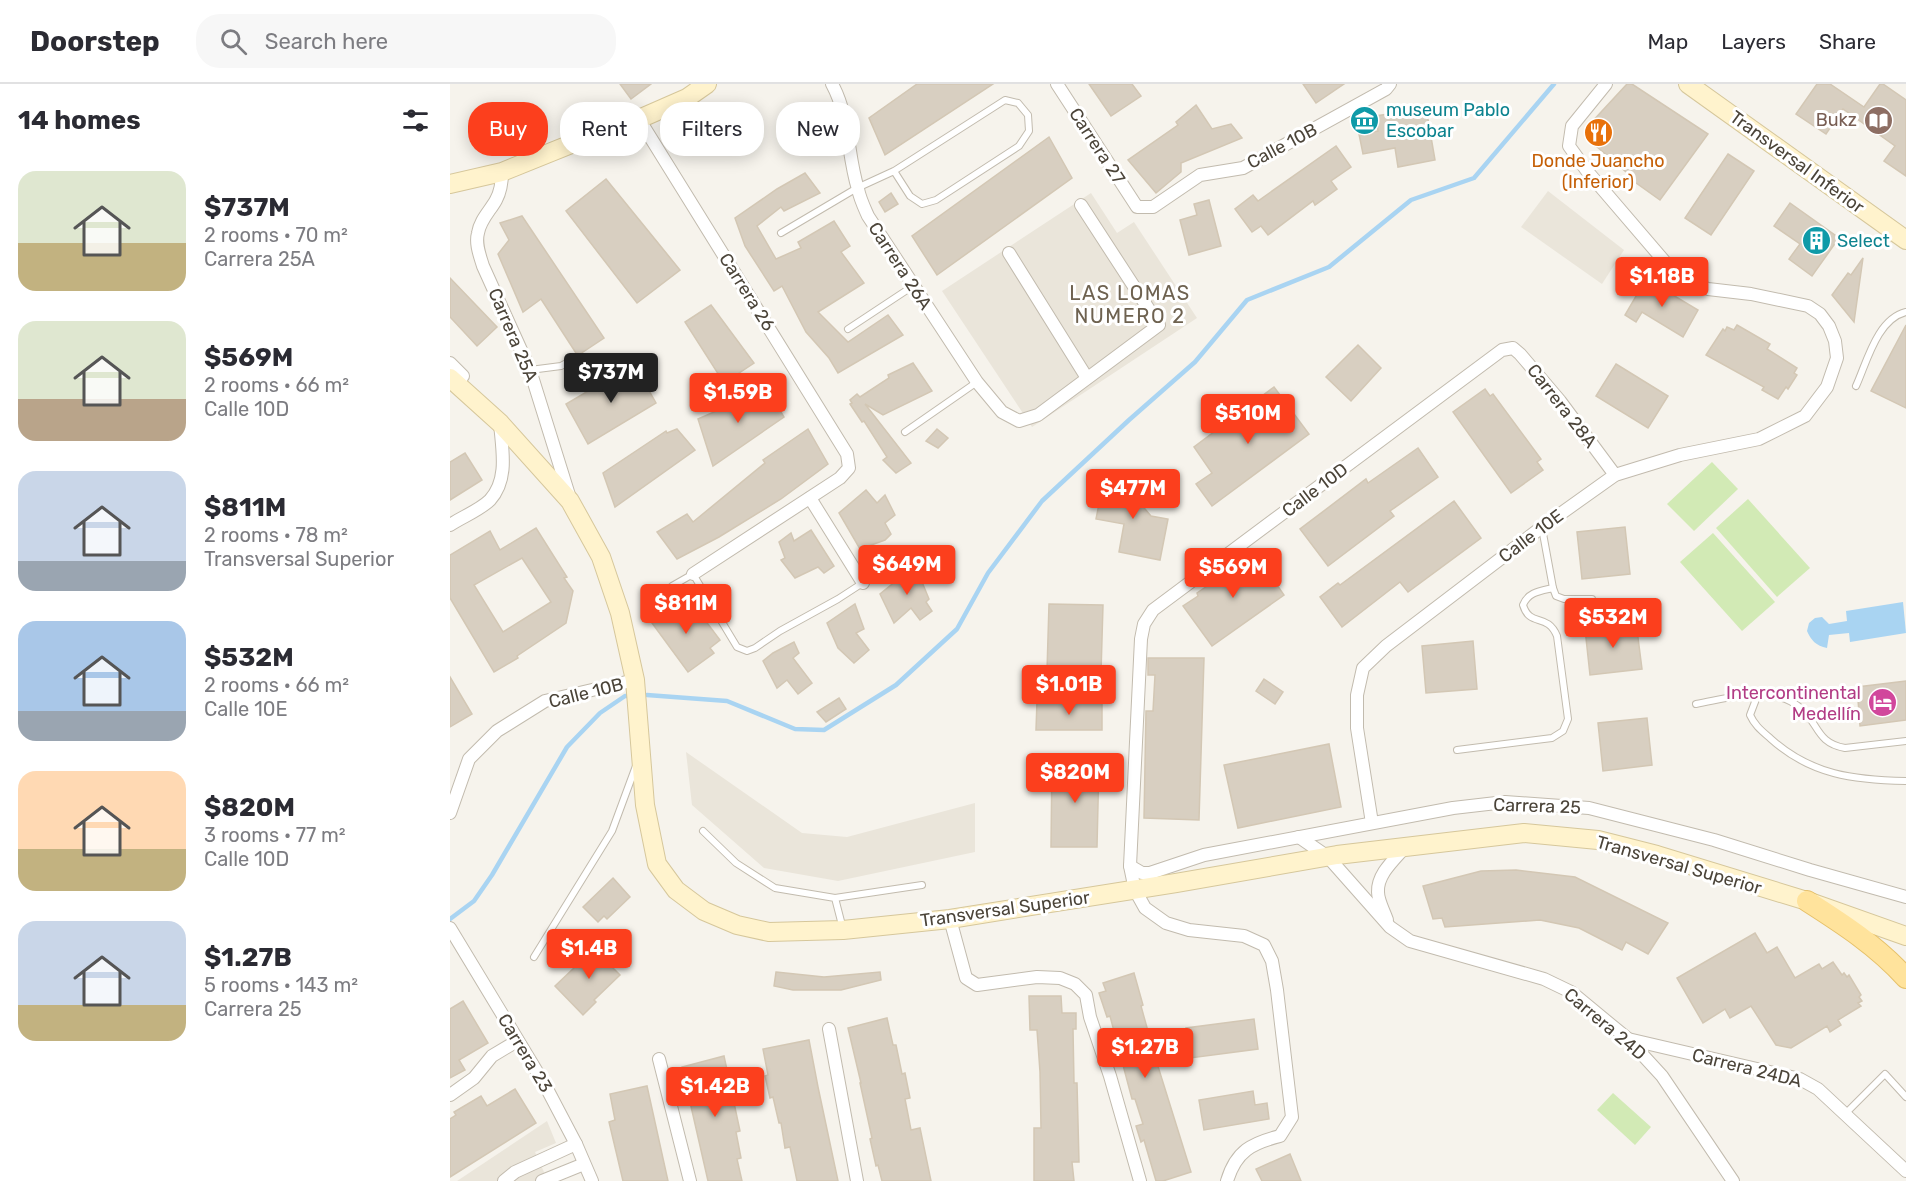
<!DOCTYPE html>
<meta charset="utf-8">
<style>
body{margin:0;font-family:Rubik,sans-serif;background:#f7f7f7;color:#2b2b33;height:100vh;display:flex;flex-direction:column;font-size:22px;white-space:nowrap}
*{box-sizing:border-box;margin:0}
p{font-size:20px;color:#7c7c81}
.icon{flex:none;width:33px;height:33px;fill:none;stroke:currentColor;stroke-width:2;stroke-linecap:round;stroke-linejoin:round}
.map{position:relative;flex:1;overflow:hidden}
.panel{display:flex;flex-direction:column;background:#fff;width:450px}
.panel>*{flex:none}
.top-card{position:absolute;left:18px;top:18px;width:570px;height:54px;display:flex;gap:12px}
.price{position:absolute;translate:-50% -51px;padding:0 14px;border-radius:6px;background:#fc3f1d;color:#fff;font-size:20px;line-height:39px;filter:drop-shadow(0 2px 3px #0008)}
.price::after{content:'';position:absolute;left:50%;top:36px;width:18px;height:14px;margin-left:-9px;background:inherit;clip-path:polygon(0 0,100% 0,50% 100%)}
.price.selected{background:#222;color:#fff}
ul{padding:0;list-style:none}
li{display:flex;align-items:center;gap:18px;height:150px;padding:0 18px}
li span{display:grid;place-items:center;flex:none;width:168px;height:120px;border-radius:18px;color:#555}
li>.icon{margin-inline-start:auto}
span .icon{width:72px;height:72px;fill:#fffc;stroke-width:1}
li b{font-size:26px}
h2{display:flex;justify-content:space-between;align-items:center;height:72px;padding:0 18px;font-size:26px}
.pill{padding:0 21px;border-radius:24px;background:#fff;box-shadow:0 3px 15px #0003;font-size:21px;line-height:54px}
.pill.selected{background:#fc3f1d;color:#fff}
header{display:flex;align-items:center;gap:36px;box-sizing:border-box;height:84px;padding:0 30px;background:#fff;border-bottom:2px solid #e1e1e2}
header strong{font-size:28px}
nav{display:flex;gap:33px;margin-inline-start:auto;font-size:21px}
.search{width:420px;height:54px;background:#f7f7f7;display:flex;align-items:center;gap:15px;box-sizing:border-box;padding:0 21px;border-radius:24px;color:#7c7c81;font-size:22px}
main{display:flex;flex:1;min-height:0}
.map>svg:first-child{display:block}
</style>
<header>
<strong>Doorstep</strong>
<div class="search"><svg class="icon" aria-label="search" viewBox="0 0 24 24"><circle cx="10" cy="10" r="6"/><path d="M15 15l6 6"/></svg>Search here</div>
<nav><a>Map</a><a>Layers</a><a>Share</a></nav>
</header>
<main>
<section class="panel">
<h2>14 homes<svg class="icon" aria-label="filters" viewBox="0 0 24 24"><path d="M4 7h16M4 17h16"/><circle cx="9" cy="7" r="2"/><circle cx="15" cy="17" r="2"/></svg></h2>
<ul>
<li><span style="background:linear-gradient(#dfe7d0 60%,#c2b280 0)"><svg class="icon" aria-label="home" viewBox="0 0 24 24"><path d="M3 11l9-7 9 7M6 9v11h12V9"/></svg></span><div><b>$737M</b><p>2 rooms · 70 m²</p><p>Carrera 25A</p></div></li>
<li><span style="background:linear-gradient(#dfe7d0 65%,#b9a48a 0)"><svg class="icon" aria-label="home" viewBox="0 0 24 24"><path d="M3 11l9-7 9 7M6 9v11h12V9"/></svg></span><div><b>$569M</b><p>2 rooms · 66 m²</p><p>Calle 10D</p></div></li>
<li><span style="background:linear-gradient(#c9d6e8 75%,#9aa5b1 0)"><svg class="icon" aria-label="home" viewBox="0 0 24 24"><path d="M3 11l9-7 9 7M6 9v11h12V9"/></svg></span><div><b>$811M</b><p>2 rooms · 78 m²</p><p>Transversal Superior</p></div></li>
<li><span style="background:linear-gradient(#a9c7e8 75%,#9aa5b1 0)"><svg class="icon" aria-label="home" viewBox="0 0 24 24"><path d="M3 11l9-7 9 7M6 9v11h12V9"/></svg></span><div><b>$532M</b><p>2 rooms · 66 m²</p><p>Calle 10E</p></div></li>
<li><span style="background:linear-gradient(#ffd9b3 65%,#c2b280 0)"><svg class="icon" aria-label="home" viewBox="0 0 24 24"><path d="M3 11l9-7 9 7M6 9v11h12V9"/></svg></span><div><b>$820M</b><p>3 rooms · 77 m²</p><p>Calle 10D</p></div></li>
<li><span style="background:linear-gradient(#c9d6e8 70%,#c2b280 0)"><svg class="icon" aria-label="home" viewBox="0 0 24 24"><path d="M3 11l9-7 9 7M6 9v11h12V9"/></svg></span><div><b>$1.27B</b><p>5 rooms · 143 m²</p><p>Carrera 25</p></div></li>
</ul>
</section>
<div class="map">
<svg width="1456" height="1097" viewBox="0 0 1456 1097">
<rect width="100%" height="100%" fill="#f6f3ec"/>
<g fill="#eae5da">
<path d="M1098 107 1174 166 1152 200 1071 143Z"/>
<path d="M641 109 667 149 684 138 747 234 582 343 492 207Z"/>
<path d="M236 668 352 749 397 753 525 719V768L388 797 314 784 242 721Z"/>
<path d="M97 1037 106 1059 85 1068 98 1097H7Z"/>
</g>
<g fill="#d2eab5">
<path d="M1262 378 1288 405 1244 447 1217 420Z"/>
<path d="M1298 415 1360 484 1327 513 1266 444Z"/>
<path d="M1263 449 1325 518 1292 547 1230 478Z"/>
<path d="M1163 1009 1201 1043 1185 1061 1147 1026Z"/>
</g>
<path fill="#a9d4f2" d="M1453 518 1456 549 1400 558 1399 549 1379 551 1377 564C1366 562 1361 556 1357 547L1359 539 1365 534 1372 533 1379 540 1397 537 1396 527Z"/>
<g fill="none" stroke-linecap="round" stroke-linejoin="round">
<g stroke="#a9d4f2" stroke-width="4.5">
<path d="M197 611 277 617 345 645 374 646 446 601 507 545 538 489 592 417 679 336 745 278 797 216 879 183 961 116 1024 94 1104 0"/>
<path d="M0 835 24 817 42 791 117 663 150 629 175 612H182"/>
</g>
</g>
<g fill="#d8cfc1" stroke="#d3c7b4" stroke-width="1.5" fill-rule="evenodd">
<path d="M170 0H201L181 15Z"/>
<path d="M467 0H543L435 71 419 34Z"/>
<path d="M639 0H682L691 12 661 32Z"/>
<path d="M853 0H894L866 19Z"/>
<path d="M1177 0H1182L1258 50 1210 116 1182 96 1183 94 1139 56V41Z"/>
<path d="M1367 0H1380L1414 23 1430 0H1433L1456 16V92L1434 77 1445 62 1393 25 1376 50 1346 30Z"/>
<path d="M746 21 762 45 781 40 792 54 731 79V88L706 109 678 76 728 41 726 38Z"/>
<path d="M976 24 985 76 948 83 945 64 913 70 909 50 928 47 926 32Z"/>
<path d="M599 53 622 94 487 191 462 152Z"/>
<path d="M886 62 901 83 881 97 887 105 865 121 863 117 818 151 811 142 802 148 785 125 803 111 808 117Z"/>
<path d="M1278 70 1304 87 1261 151 1235 134Z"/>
<path d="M355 89 370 109 334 127 331 123 307 142 326 175 351 164 348 158 384 137 400 162 391 168 414 199 368 228 398 258 438 231 453 251 388 289 379 274 356 248 332 202 324 207 295 162 285 134 327 105Z"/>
<path d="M156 95 230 186 187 219 116 127Z"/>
<path d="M441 109 448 120 435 128 429 118Z"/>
<path d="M759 116 771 162 739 171 730 136 747 131 744 120Z"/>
<path d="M1340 119 1389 154 1362 192 1339 175 1350 160 1324 142Z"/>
<path d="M72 132 154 254 130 270 126 269 91 215 73 228 48 170 59 156 50 139Z"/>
<path d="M1413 174 1404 238 1382 211 1398 189 1401 191Z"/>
<path d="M0 194 47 243 27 262 0 233Z"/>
<path d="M1196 195 1248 226 1233 253 1192 228 1186 238 1175 231Z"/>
<path d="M261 221 304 279 274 299 235 238Z"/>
<path d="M1287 241 1320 260 1317 265 1347 284 1344 289 1347 291 1338 305 1336 303 1328 315 1312 306 1314 303 1256 271 1273 245 1275 247 1277 243 1284 246Z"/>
<path d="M1456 241V324L1421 307Z"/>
<path d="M908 261 931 284 901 317 876 293Z"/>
<path d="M463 279 482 307 433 331 415 320 461 379 446 389 433 376 437 373 414 337 412 338 400 320 402 319 400 316 407 310 410 313 439 294 438 291Z"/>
<path d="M184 280 206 319 138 360 116 320Z"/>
<path d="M1166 280 1218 312 1198 344 1146 312Z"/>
<path d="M824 303 859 350 762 422 746 400 762 389 744 363Z"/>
<path d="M317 305 334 333 263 382 248 335Z"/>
<path d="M1035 305 1040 312 1043 310 1091 375 1087 378 1093 386 1061 409 1003 328Z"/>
<path d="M227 345 245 366 165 423 153 389 216 347 217 349Z"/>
<path d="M358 345 378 380 331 415 269 453 227 475 207 448 237 430 243 438 315 379 313 376Z"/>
<path d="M487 345 498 354 488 364 476 357Z"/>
<path d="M968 364 988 393 940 427 944 432 878 482 850 445 916 395 918 399Z"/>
<path d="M15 369 32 396 0 416V378Z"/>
<path d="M679 394 693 396 689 418 701 432 718 435 710 476 669 468 674 440 646 435 653 400 677 404Z"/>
<path d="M416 406 427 419 435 411 445 431 435 439 441 450 435 456 410 465 389 429Z"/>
<path d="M1004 417 1031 454 958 508 950 498 892 543 870 513 888 499 890 501Z"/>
<path d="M1175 443 1180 490 1132 495 1127 448Z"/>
<path d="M86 444 117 493 114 494 123 507 116 539 67 572 68 574 44 588 0 514V471L40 447 50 466ZM72 474 101 518 53 548 24 501Z"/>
<path d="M361 446 384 482 374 489 368 483 345 494 331 476 335 474 329 458 341 449 344 457Z"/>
<path d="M805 469 834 511 762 562 733 522 748 512 747 509Z"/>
<path d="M465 481 479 515 476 518 482 527 470 536 461 524 444 539 430 510 452 492 451 490Z"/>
<path d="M222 519 230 530 243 520 270 556 260 564 264 569 238 588 199 535Z"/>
<path d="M405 520 414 545 406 549 419 566 404 579 388 564 377 539Z"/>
<path d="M599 520 653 521 651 589 597 587Z"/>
<path d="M1186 538 1192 585 1140 591 1135 545Z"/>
<path d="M1023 557 1027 605 976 609 972 562Z"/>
<path d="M344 558 349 569 343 574 362 599 348 610 337 596 327 604 313 577 323 569Z"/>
<path d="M698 574H754L749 736 694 734 696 627H703L705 591H698Z"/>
<path d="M0 593 22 630 0 643Z"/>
<path d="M814 595 833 608 825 620 806 607Z"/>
<path d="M1456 597V636L1410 642 1407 603Z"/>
<path d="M389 614 396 625 376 638 367 628Z"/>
<path d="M587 617H652V646H586Z"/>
<path d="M1197 634 1202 681 1153 687 1148 639Z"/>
<path d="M879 660 891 723 788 744 774 681Z"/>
<path d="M602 677 649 678 647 763H601Z"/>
<path d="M1066 786 1125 793 1218 839 1198 870 1176 858 1172 866 1129 844 1090 836 995 843 992 834 983 835 973 802 1031 787Z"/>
<path d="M163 794 180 813 157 835 154 832 148 838 133 823Z"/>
<path d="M1305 849 1317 869 1327 863 1345 894 1369 880 1372 885 1383 878 1392 891 1394 889 1397 893 1399 891 1411 911 1409 913 1412 917 1408 919 1411 922 1388 936 1391 941 1380 948 1377 942 1341 964 1326 961 1301 922 1280 934 1275 925 1253 939 1227 894Z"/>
<path d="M144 865 150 870 154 866 168 880 163 884 170 891 144 916 146 918 133 931 105 902Z"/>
<path d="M326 888 374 893 430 888 431 896 391 906H343L324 902Z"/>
<path d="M684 889 693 921 691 922 706 976 741 1088 713 1097H706L694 1056 691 1058 686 1042 693 1040 685 1015H682L660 932 657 933 649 909 656 907 653 899Z"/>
<path d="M579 912H611L612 929H626V945H623L624 999H627L629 1078H622L624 1097H584V1044H591L590 988 587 946H580Z"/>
<path d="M13 917 38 959 9 976 15 986 0 994V925Z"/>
<path d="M437 934 443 961H446L452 990 455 989 460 1014 455 1015 461 1046 470 1044 481 1097H432L428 1081 426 1082 420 1055 422 1054 410 999H411L398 944Z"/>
<path d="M804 935 808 965 740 974 736 944Z"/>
<path d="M359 956 368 1003 388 1097H347L340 1063 335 1064 331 1039H329L323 1013 320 1014 315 992 318 991 313 965Z"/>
<path d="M274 972 290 1047 286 1048 291 1074 287 1075 292 1097H258L232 983Z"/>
<path d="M197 1002 218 1097H173L159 1038 165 1036 160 1010Z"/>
<path d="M65 1005 86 1039 0 1093V1035L6 1031 4 1028 31 1012 37 1022Z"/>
<path d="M803 1007 805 1021 817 1019 819 1035 754 1046 749 1016Z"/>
<path d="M840 1070 851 1097H812L806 1085Z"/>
</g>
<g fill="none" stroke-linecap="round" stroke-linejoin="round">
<defs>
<g id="lane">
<path d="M331 149 407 104 444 87 555 16 568 19 578 31 579 47 569 62 486 116 472 120 460 112 444 87"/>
<path d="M398 245 463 202"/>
<path d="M80 286 111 282 126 274"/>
<path d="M1406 302C1417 278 1427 235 1456 228"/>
<path d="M455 348 527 298"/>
<path d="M1092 444 1103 504 1106 512 1114 515H1142"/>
<path d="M222 502 243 490 287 563 297 567 305 564 330 547 388 515 451 474"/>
<path d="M1308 610 1300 631C1305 642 1312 647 1321 655 1361 691 1404 696 1456 697"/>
<path d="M1246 620C1280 614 1322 599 1352 625 1369 641 1367 659 1395 664L1456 657"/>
<path d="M1007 666 1102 654 1113 647 1118 635 1107 552C1097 528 1080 544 1073 521 1078 508 1090 507 1103 504"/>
<path d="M253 747 286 779 325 804 385 814 393 845"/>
<path d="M385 814 472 801"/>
<path d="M84 873 162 747 186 682"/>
<path d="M1395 1030 1435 990 1456 1013"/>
</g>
<g id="street">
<path d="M382 0C400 33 397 70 408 105 410 115 414 123 418 132L527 298 552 328 569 337 588 331 709 241 631 121"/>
<path d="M607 0 687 123H703L750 91 793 84 936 5 940 0"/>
<path d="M189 35 397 370 399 384 390 394 243 490"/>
<path d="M52 88C52 98 51 107 46 116 40 127 30 136 28 149 25 160 30 172 33 182L80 286 119 411"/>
<path d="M559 169 637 294"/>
<path d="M0 279 13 292"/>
<path d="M360 414 413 499"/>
<path d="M0 441C12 433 30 426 40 416 59 395 52 365 50 339"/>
<path d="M0 729 19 675 47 647 95 617 185 596"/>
<path d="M922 739 907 644V611L913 584 936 562 1092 443 1165 391 1230 371 1309 355 1355 332 1377 303 1387 274 1385 257 1379 242 1370 230 1358 222 1301 210 1258 205 1238 197 1215 178 1137 87 1119 62 1122 42 1156 0"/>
<path d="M849 753 878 773 940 843 960 857 1094 895 1121 908 1178 955 1212 992 1283 1097"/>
<path d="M680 782 692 789H700L754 771 1003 724 1055 718 1139 724 1264 756 1360 786 1456 813"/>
<path d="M500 835 516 894 527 901 587 893 610 894 625 900 636 911 640 933 660 992 690 1097"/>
<path d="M937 836C934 827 928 817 928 808 927 790 945 775 956 762"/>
<path d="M0 844 95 1001 126 1060 142 1097"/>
<path d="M379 945 407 1097"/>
<path d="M1178 955 1350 995 1368 1005 1456 1087"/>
<path d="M209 975 240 1097"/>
<path d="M0 1011 24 994 42 972 67 957"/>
<path d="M54 1097 65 1088 126 1060"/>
<path d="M92 1097 134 1080"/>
<path d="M777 1097C786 1067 802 1059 830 1052L842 1033 827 906 822 877 814 861 794 852 739 846 716 839 695 824 685 806 680 782 691 555 694 540 703 526 1052 266 1063 264 1070 270 1110 317 1165 391"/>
</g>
<g id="secondary">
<path d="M1238 0 1456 156"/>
<path d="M0 100 52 88 166 42 189 35 237 14 257 0"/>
<path d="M0 294 50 339 120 417 151 473 170 529 185 596 195 721 207 780 226 806 254 827 287 841 319 848 393 846 500 835 726 799 887 771 1074 749 1148 756 1207 771 1357 817 1456 852"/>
</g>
<path id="primary" d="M1357 817C1393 840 1427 862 1456 894"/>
</defs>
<use href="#lane" stroke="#c2bbae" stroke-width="8"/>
<use href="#street" stroke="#c2bbae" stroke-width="14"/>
<use href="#secondary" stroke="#d6c79b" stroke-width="20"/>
<use href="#primary" stroke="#e6c16a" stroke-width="22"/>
<use href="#lane" stroke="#fff" stroke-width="6"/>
<use href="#street" stroke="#fff" stroke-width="12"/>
<use href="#secondary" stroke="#fff3cd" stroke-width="18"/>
<use href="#primary" stroke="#ffe39c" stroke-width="20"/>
</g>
<defs>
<symbol id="museum-disc" viewBox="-11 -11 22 22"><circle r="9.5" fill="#0f9aa8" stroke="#fff"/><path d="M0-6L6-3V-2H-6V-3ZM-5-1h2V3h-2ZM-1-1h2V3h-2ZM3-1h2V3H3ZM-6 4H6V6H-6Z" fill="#fff"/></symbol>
<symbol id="library-disc" viewBox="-11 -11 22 22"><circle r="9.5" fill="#8d6e63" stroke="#fff"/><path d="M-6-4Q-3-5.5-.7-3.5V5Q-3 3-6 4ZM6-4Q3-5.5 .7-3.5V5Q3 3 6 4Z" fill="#fff"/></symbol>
<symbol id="restaurant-disc" viewBox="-11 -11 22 22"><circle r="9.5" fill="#e8710a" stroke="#fff"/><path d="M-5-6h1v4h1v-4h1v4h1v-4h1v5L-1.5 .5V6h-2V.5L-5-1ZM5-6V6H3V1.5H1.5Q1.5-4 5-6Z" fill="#fff"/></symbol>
<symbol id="building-disc" viewBox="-11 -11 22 22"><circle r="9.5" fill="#0f9aa8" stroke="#fff"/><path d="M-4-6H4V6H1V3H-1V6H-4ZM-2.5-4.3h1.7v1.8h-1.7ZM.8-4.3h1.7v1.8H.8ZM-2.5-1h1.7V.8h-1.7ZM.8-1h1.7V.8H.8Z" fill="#fff"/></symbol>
<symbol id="hotel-disc" viewBox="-11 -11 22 22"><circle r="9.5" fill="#d1479c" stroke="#fff"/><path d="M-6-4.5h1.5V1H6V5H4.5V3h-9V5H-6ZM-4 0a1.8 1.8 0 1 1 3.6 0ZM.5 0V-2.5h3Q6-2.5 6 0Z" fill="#fff"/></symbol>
</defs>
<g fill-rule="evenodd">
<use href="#museum-disc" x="898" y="20" width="33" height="33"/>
<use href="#library-disc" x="1412" y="20" width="33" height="33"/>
<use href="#restaurant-disc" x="1132" y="32" width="33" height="33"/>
<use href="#building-disc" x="1350" y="140" width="33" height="33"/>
<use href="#hotel-disc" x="1416" y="602" width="33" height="33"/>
</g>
<g text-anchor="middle" stroke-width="6" stroke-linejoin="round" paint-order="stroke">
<g font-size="18" fill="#0d838f" stroke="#fff" text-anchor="start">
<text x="936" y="32">museum Pablo<tspan x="936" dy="21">Escobar</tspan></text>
<text x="1387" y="163">Select</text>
</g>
<g font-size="18" fill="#785e54" stroke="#fff" text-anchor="end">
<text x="1407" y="42">Bukz</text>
</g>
<g font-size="18" fill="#4b4439" stroke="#fff">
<text transform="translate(647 62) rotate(57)" y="6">Carrera 27</text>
<text transform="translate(832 62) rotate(-28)" y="6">Calle 10B</text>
<text transform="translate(1347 78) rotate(36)" y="6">Transversal Inferior</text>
<text transform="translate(450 182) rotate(57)" y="6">Carrera 26A</text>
<text transform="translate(297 208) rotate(58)" y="6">Carrera 26</text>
<text transform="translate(63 251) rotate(67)" y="6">Carrera 25A</text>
<text transform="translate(1112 322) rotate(52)" y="6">Carrera 28A</text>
<text transform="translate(865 406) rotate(-37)" y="6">Calle 10D</text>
<text transform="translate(1081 452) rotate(-37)" y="6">Calle 10E</text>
<text transform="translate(136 609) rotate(-14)" y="6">Calle 10B</text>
<text transform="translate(1087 722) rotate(2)" y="6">Carrera 25</text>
<text transform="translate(1229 781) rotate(16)" y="6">Transversal Superior</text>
<text transform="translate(555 825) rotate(-8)" y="6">Transversal Superior</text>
<text transform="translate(1155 940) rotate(40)" y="6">Carrera 24D</text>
<text transform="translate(75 969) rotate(59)" y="6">Carrera 23</text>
<text transform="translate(1297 984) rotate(14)" y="6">Carrera 24DA</text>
</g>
<g font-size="18" fill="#c56008" stroke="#fff">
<text x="1148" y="83">Donde Juancho<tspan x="1148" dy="21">(Inferior)</tspan></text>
</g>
<g font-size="18" fill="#b23c85" stroke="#fff" text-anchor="end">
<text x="1411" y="615">Intercontinental<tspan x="1411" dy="21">Medellín</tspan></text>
</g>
<g font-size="20" letter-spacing="1.5" fill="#6e6250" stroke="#fff">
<text x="680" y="216">LAS LOMAS<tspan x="680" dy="23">NUMERO 2</tspan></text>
</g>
</g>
</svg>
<b class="price" style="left:1212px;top:224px">$1.18B</b>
<b class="price selected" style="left:161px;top:320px">$737M</b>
<b class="price" style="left:288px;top:340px">$1.59B</b>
<b class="price" style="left:798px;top:361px">$510M</b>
<b class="price" style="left:683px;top:436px">$477M</b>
<b class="price" style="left:457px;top:512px">$649M</b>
<b class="price" style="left:783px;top:515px">$569M</b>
<b class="price" style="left:236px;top:551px">$811M</b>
<b class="price" style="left:1163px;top:565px">$532M</b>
<b class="price" style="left:619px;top:632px">$1.01B</b>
<b class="price" style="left:625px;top:720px">$820M</b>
<b class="price" style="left:139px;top:896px">$1.4B</b>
<b class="price" style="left:695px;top:995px">$1.27B</b>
<b class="price" style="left:265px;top:1034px">$1.42B</b>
<div class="top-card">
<a class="pill selected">Buy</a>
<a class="pill">Rent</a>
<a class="pill">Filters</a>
<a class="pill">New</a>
</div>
</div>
</main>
